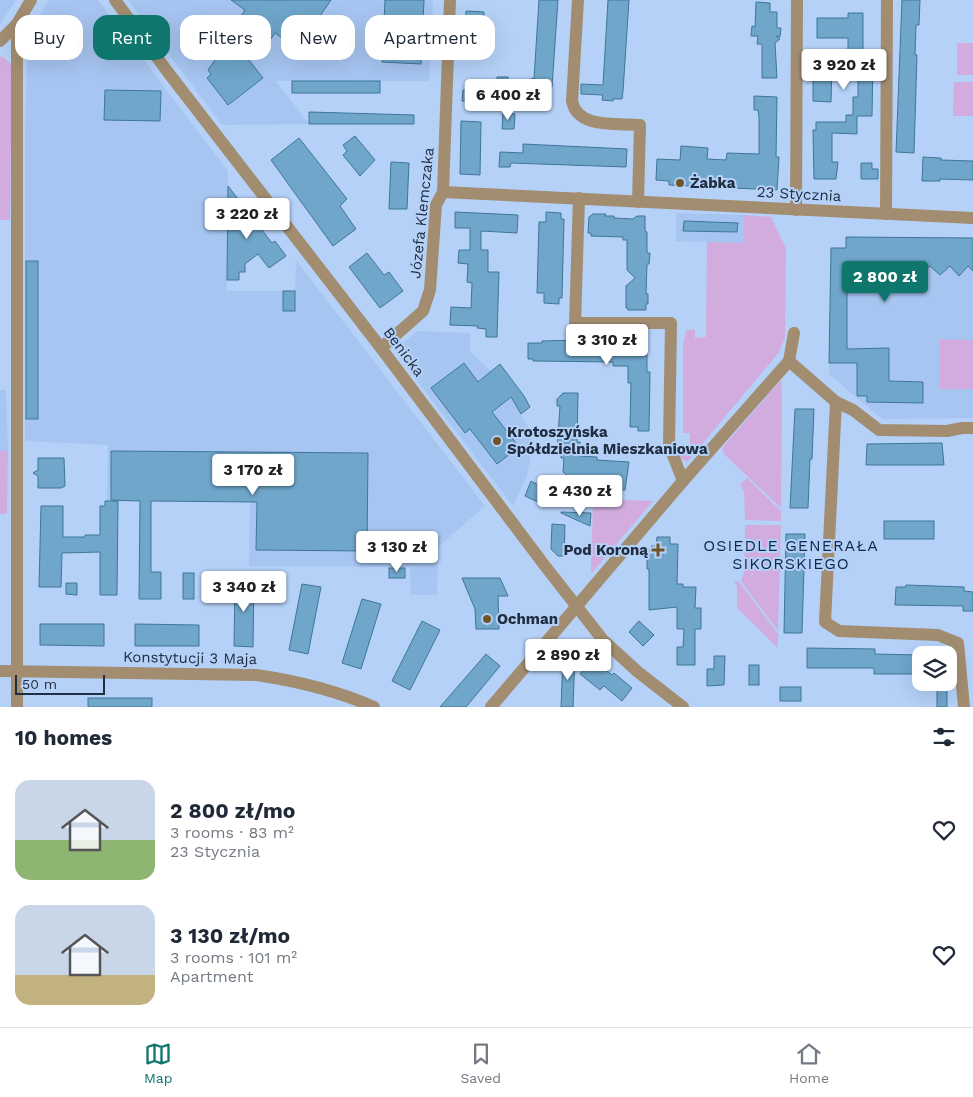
<!DOCTYPE html>
<meta charset="utf-8">
<style>
body{margin:0;font-family:"Work Sans",sans-serif;background:#f6f6f7;color:#1f2937;height:100vh;display:flex;flex-direction:column;font-size:19px;white-space:nowrap}
*{box-sizing:border-box;margin:0}
p{font-size:16px;color:#747a83}
.icon{flex:none;width:28px;height:28px;fill:none;stroke:currentColor;stroke-width:2;stroke-linecap:round;stroke-linejoin:round}
.map{position:relative;height:707px;overflow:hidden}
.sheet{display:flex;flex-direction:column;background:#fff;flex:1}
.sheet>*{flex:none}
.top-card{position:absolute;left:15px;top:15px;width:500px;height:45px;display:flex;gap:10px}
.buttons{position:absolute;left:912px;top:646px;display:grid;gap:10px}
.buttons a{display:grid;place-items:center;width:45px;height:45px;border-radius:10px;background:#fff;box-shadow:0 5px 20px #0002;font-size:25px}
.scale{position:absolute;left:15px;bottom:12px;width:90px;box-sizing:border-box;padding-left:5px;border:2px solid #212e41;border-top:0;font-size:14px;line-height:18px;white-space:nowrap;color:#212e41;-webkit-text-stroke:4px #b5d1f8;paint-order:stroke}
.price{position:absolute;translate:-50% -42px;padding:0 11px;border-radius:5px;background:#fff;color:#222;font-size:16px;line-height:32px;filter:drop-shadow(0 1px 2px #0008)}
.price::after{content:'';position:absolute;left:50%;top:30px;width:15px;height:11px;margin-left:-8px;background:inherit;clip-path:polygon(0 0,100% 0,50% 100%)}
.price.on{background:#0f766e;color:#fff}
ul{padding:0;list-style:none}
li{display:flex;align-items:center;gap:15px;height:125px;padding:0 15px}
li span{display:grid;place-items:center;flex:none;width:140px;height:100px;border-radius:15px;color:#555}
li>.icon{margin-inline-start:auto}
span .icon{width:60px;height:60px;fill:#fffc;stroke-width:1}
li b{font-size:21px}
h2{display:flex;justify-content:space-between;align-items:center;height:60px;padding:0 15px;font-size:21px}
.tag{padding:0 18px;border-radius:15px;background:#fff;box-shadow:0 5px 20px #0002;font-size:18px;line-height:45px}
.tag.on{background:#0f766e;color:#fff}
.tabs{display:flex;justify-content:space-around;align-items:center;height:70px;border-top:1px solid #e0e1e3;background:#fff;font-size:14px;color:#747a83}
.tabs a{display:grid;justify-items:center;gap:2px}
.tabs .on{color:#0f766e}
.map>svg:first-child{display:block}
</style>
<div class="map">
<svg width="973" height="707" viewBox="0 0 973 707">
<rect width="100%" height="100%" fill="#b5d1f8"/>
<g fill="#a6c5f0">
<path d="M0 0H16L0 25Z"/>
<path d="M48 0H98L228 171 227 291H295L296 260 485 506 438 547 437 595H411L410 567 249 566 250 502 107 501 108 445 25 441V131L27 56 41 14Z"/>
<path d="M128 0H433L429 81H276L309 124 222 125Z"/>
<path d="M676 213 744 215 743 243 676 241Z"/>
<path d="M846 237H902L901 239H911V237L973 238V418L882 419 829 374 831 248H846Z"/>
<path d="M417 331 470 333V352L490 370 511 398 531 432V454L527 476 513 506 399 357 402 344Z"/>
<path d="M0 390H6L8 451H0Z"/>
</g>
<g fill="#d2acdf">
<rect x="957" y="43" width="16" height="32"/>
<path d="M2 56 12 65 10 220H0V57Z"/>
<path d="M954 82H973V116H953Z"/>
<path d="M744 215 771 217 786 249 785 337 779 352 771 362 687 462 681 459 678 452 679 451 690 449V433H683V345L686 330H695V338L706 337 707 242 743 243Z"/>
<path d="M940 339 973 340V389H939Z"/>
<path d="M781 380 782 398 781 508 724 454 722 448Z"/>
<path d="M0 451H8L7 514H0Z"/>
<path d="M747 478 781 511V521L745 520 744 491 740 485Z"/>
<path d="M593 499 653 501 591 574Z"/>
<path d="M745 525H781L778 631 741 581 744 573Z"/>
<path d="M733 581 739 582 778 634V648L737 608V585Z"/>
</g>
<g fill="#6fa6ca" stroke="#3f7697">
<path d="M231 0H331L297 49 275 33 268 43 237 22 245 10Z"/>
<path d="M385 0H424L421 64 382 62Z"/>
<path d="M539 0H558L552 87H550V95H541V97H531L532 78 534 79Z"/>
<path d="M608 0H629L623 91 622 99H613V101L602 100 603 95 581 94V84L603 85Z"/>
<path d="M902 0H920L919 25H916L915 55H917L914 153 896 152Z"/>
<path d="M756 2 770 3V12H777V28H781L780 37 776 36 780 39 775 43 777 78H762V44H757L758 36H751L752 26 755 27Z"/>
<path d="M466 11 484 12 483 32H480L479 56 464 55Z"/>
<path d="M848 13H863V58L873 59 872 116H857V134L832 133V162H838L836 179H814L813 130H816V122H846V115H853V97H858V72H856V63H848V38H817V18H848Z"/>
<path d="M231 37 263 78 228 105 207 78 211 74 208 70Z"/>
<path d="M820 64H832L831 102 813 101V68H820Z"/>
<path d="M497 77H508L507 96 481 94 480 102 462 101 463 90H466L467 82 497 83Z"/>
<rect x="292" y="81" width="88" height="12"/>
<path d="M105 90 161 91 160 121 104 120Z"/>
<path d="M754 96 777 97 776 157H779L777 190 669 185V181L656 180 657 159 680 160 681 146 708 148 707 159 726 160 727 153 759 154V117L758 110H754Z"/>
<path d="M309 112 414 115V124H309Z"/>
<path d="M503 113 515 114 514 129H502Z"/>
<path d="M461 121 481 122 480 175 460 174Z"/>
<path d="M355 136 375 160 360 176 343 155 347 151 343 145Z"/>
<path d="M299 138 347 199 340 206 356 229 333 246 271 160Z"/>
<path d="M523 144 627 149 626 167 511 163 510 167H499L500 152 523 153Z"/>
<path d="M923 157 941 158V160L973 161V180L940 179V181H922Z"/>
<path d="M391 162 409 163 407 209H389Z"/>
<path d="M861 163H872V169H878V179H861Z"/>
<path d="M228 186 272 243 275 241 286 256 269 268 258 254 245 264V272H239V280H227Z"/>
<path d="M455 212 518 215 517 233 481 231V250H488V272H499L497 337H486V329L477 328 478 326 450 325 451 307 471 308 472 283 467 282 468 264 458 263 459 250H470V228H455Z"/>
<path d="M546 212 561 213V219H564L562 298H559V304L544 303V293H537L539 222H546Z"/>
<path d="M593 214H606L605 216H614V218L633 219 637 216H645V231L647 232V253H650L649 264H647L646 294H648V304H646V310H628V308H626V286L635 278 627 270V240H623V237L591 236V233H588L589 217Z"/>
<path d="M684 221 738 223 737 232 683 231Z"/>
<path d="M846 237 973 238V271L968 266 959 276 950 266 940 275 930 266 920 275 910 265 900 267 847 266V349L889 348V381L923 382V403L867 402V396H857V363H829L831 248H846Z"/>
<path d="M367 253 384 275 389 272 403 291 380 308 349 267Z"/>
<rect x="26" y="261" width="12" height="158"/>
<rect x="283" y="291" width="12" height="20"/>
<path d="M620 339H645V347H647V372H650L649 431H638V427H630L631 383H628V366H613V362L533 361V359H528V343H542V341Z"/>
<path d="M464 363 478 382 500 364 524 396 530 407 521 414 511 397 492 412 519 447 497 464 470 429 465 433 431 388Z"/>
<path d="M563 393H578L577 442H580V456L597 457V460L629 462 625 490H616V487L598 486V483H593V481L573 480 563 472 564 458H561V452L557 451 560 406H557V399Z"/>
<path d="M795 409H814L812 459H810L808 508H790Z"/>
<path d="M942 443 944 465H866L867 444Z"/>
<path d="M111 451 368 453 367 551 256 550 257 502 151 501V572H161V599H139L140 501 111 500Z"/>
<path d="M38 458H64L65 486 61 488H38V476L33 473 38 470Z"/>
<path d="M546 475 554 478V492L548 489 542 504 525 496 531 481 540 486Z"/>
<path d="M105 501H118L117 595H100V552L62 553 61 587H39L41 506H63V537H85V535H100V506H105Z"/>
<path d="M561 512 591 513 590 526 561 513Z"/>
<rect x="884" y="521" width="50" height="18"/>
<path d="M552 524 565 525 564 556H558L551 549Z"/>
<path d="M786 534H805L802 633H784Z"/>
<path d="M657 537H670V544H678L677 584H683V587H696L695 608H701V629H695V665H677V647H683L684 629H677V607L649 610V569H647V550H651V546H656Z"/>
<rect x="389" y="568" width="16" height="10"/>
<rect x="183" y="573" width="11" height="26"/>
<path d="M462 578H500L508 596H498L499 629H476L475 609Z"/>
<path d="M235 579H254L253 647 234 646Z"/>
<path d="M66 583H77V595L66 594Z"/>
<path d="M302 584 321 587 308 654 289 650Z"/>
<path d="M906 585 964 587V591L973 592V611H963V606L895 605 896 587H906Z"/>
<path d="M362 599 381 604 361 669 342 663Z"/>
<path d="M422 621 440 630 410 690 392 681Z"/>
<path d="M639 621 654 635 643 646 629 632Z"/>
<path d="M40 624H104V646L40 645Z"/>
<path d="M135 624 199 625V646H135Z"/>
<path d="M807 648 875 649V654L921 655V674H874V668H807Z"/>
<path d="M486 654 500 666 466 707H440Z"/>
<path d="M563 654 575 655 573 707H561Z"/>
<path d="M714 656H725L724 685 707 686V669H714Z"/>
<path d="M593 659 612 675 614 673 632 688 622 701 604 686 600 690 580 674Z"/>
<rect x="749" y="665" width="10" height="20"/>
<rect x="780" y="687" width="21" height="14"/>
<rect x="937" y="688" width="10" height="19"/>
<rect x="88" y="698" width="64" height="9"/>
</g>
<g fill="none" stroke-linecap="round" stroke-linejoin="round">
<g stroke="#a28d70" stroke-width="12">
<path d="M115 0 167 71 381 348 545 566 603 640 638 672 683 707"/>
<path d="M578 0 572 101C577 129 617 123 640 125L638 202"/>
<path d="M0 41 17 24 31 0"/>
<path d="M443 192 973 218"/>
<path d="M579 198 575 323H671L669 445 683 481"/>
<path d="M796 210 797 0"/>
<path d="M886 214 887 0"/>
<path d="M381 348 423 311 430 290 436 205 443 192 450 0"/>
<path d="M789 361 836 402 825 622 839 631 938 635 958 643 964 707"/>
<path d="M836 402 853 410 879 430 947 431 962 428H973"/>
<path d="M0 671 256 675C298 681 335 690 374 707"/>
<path d="M17 707V24"/>
<path d="M491 707 683 481 789 361 794 333"/>
</g>
</g>
<g fill="#705426" stroke="#b5d1f8" stroke-width="2">
<circle cx="680" cy="183" r="5"/>
<circle cx="497" cy="441" r="5"/>
<path d="M655.5 542.5h5v5h5v5h-5v5h-5v-5h-5v-5h5z"/>
<circle cx="487" cy="619" r="5"/>
</g>
<g text-anchor="middle" stroke-width="4" stroke-linejoin="round" paint-order="stroke">
<g font-size="15" font-weight="bold" fill="#212e41" stroke="#b5d1f8" text-anchor="start">
<text x="690" y="188">Żabka</text>
<text x="507" y="437">Krotoszyńska<tspan x="507" dy="17">Spółdzielnia Mieszkaniowa</tspan></text>
<text x="648" y="555" text-anchor="end">Pod Koroną</text>
<text x="497" y="624">Ochman</text>
</g>
<g font-size="15" fill="#212e41" stroke="#b5d1f8">
<text transform="translate(799 194) rotate(3)" y="5">23 Stycznia</text>
<text transform="translate(422 213) rotate(-84)" y="5">Józefa Klemczaka</text>
<text transform="translate(404 352) rotate(53)" y="5">Benicka</text>
<text transform="translate(190 658) rotate(1)" y="5">Konstytucji 3 Maja</text>
</g>
<g font-size="16" letter-spacing="1" fill="#0d2950" stroke="#b5d1f8">
<text x="791" y="551">OSIEDLE GENERAŁA<tspan x="791" dy="18">SIKORSKIEGO</tspan></text>
</g>
</g>
</svg>
<div class="buttons">
<a><svg class="icon" aria-label="layers" viewBox="0 0 24 24"><path d="M12 4l9 5-9 5-9-5zM3 14l9 5 9-5"/></svg></a>
</div>
<div class="scale">50 m</div>
<b class="price" style="left:844px;top:91px">3 920 zł</b>
<b class="price" style="left:508px;top:121px">6 400 zł</b>
<b class="price" style="left:247px;top:240px">3 220 zł</b>
<b class="price on" style="left:885px;top:303px">2 800 zł</b>
<b class="price" style="left:607px;top:366px">3 310 zł</b>
<b class="price" style="left:253px;top:496px">3 170 zł</b>
<b class="price" style="left:580px;top:517px">2 430 zł</b>
<b class="price" style="left:397px;top:573px">3 130 zł</b>
<b class="price" style="left:244px;top:613px">3 340 zł</b>
<b class="price" style="left:568px;top:681px">2 890 zł</b>
<div class="top-card">
<a class="tag">Buy</a>
<a class="tag on">Rent</a>
<a class="tag">Filters</a>
<a class="tag">New</a>
<a class="tag">Apartment</a>
</div>
</div>
<section class="sheet">
<h2>10 homes<svg class="icon" aria-label="filters" viewBox="0 0 24 24"><path d="M4 7h16M4 17h16"/><circle cx="9" cy="7" r="2"/><circle cx="15" cy="17" r="2"/></svg></h2>
<ul>
<li><span style="background:linear-gradient(#c9d6e8 60%,#8fb573 0)"><svg class="icon" aria-label="home" viewBox="0 0 24 24"><path d="M3 11l9-7 9 7M6 9v11h12V9"/></svg></span><div><b>2 800 zł/mo</b><p>3 rooms · 83 m²</p><p>23 Stycznia</p></div><svg class="icon" aria-label="heart" viewBox="0 0 24 24"><path d="M12 20l-8-8c-3-5 5-10 8-4 3-6 11-1 8 4z"/></svg></li>
<li><span style="background:linear-gradient(#c9d6e8 70%,#c2b280 0)"><svg class="icon" aria-label="home" viewBox="0 0 24 24"><path d="M3 11l9-7 9 7M6 9v11h12V9"/></svg></span><div><b>3 130 zł/mo</b><p>3 rooms · 101 m²</p><p>Apartment</p></div><svg class="icon" aria-label="heart" viewBox="0 0 24 24"><path d="M12 20l-8-8c-3-5 5-10 8-4 3-6 11-1 8 4z"/></svg></li>
</ul>
</section>
<nav class="tabs">
<a class="on"><svg class="icon" aria-label="map" viewBox="0 0 24 24"><path d="M3 6l6-2 6 2 6-2v14l-6 2-6-2-6 2zM9 4v14M15 6v14"/></svg>Map</a>
<a><svg class="icon" aria-label="saved" viewBox="0 0 24 24"><path d="M7 4h10v16l-5-4-5 4z"/></svg>Saved</a>
<a><svg class="icon" aria-label="home" viewBox="0 0 24 24"><path d="M3 11l9-7 9 7M6 9v11h12V9"/></svg>Home</a>
</nav>
